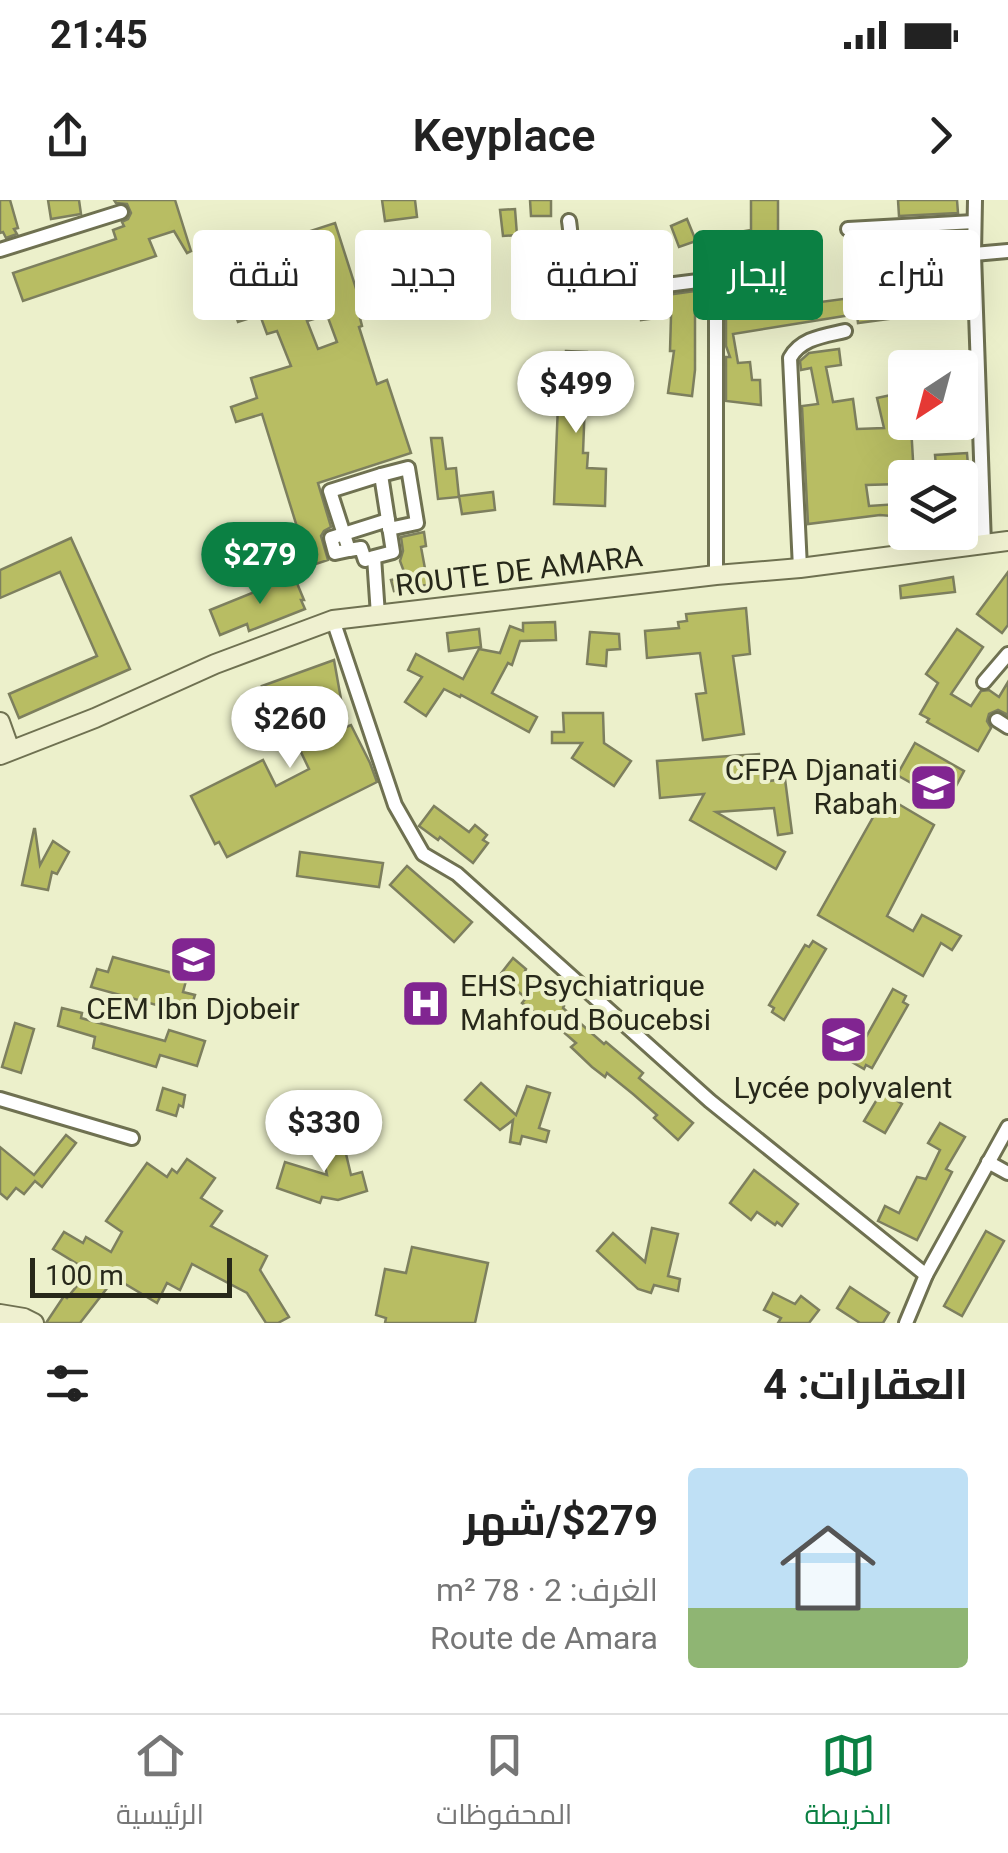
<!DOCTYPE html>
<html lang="ar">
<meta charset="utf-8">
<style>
body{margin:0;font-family:Roboto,Cairo,sans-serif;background:#f2f2f2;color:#222;direction:rtl;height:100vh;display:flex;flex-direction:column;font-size:38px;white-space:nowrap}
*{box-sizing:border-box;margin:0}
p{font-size:32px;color:#767676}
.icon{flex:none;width:55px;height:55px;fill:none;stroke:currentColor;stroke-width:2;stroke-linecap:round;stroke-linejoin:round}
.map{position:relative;height:1123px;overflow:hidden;direction:ltr}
.sheet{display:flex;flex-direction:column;background:#fff;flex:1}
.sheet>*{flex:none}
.top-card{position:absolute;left:30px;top:30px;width:950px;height:90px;direction:rtl;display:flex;gap:20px}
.needle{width:65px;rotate:216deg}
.buttons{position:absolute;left:888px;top:150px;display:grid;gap:20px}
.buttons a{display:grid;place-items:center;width:90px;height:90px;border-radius:10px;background:#fff;box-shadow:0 10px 40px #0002;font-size:50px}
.scale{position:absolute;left:30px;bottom:25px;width:202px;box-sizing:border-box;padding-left:10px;border:5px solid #27281a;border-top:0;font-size:28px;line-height:35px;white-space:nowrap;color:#27281a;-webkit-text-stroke:8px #ecf0cb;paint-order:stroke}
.price{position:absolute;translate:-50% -85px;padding:0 22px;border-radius:35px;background:#fff;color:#222;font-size:32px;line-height:65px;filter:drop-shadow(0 2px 5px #0008)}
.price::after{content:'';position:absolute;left:50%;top:60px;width:30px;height:22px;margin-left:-15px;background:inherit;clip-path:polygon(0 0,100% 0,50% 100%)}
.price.selected{background:#0b8043;color:#fff}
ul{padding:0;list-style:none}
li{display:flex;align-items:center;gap:30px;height:250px;padding:0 40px}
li+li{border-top:2px solid #e0e0e0}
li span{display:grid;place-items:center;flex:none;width:280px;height:200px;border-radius:10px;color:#555}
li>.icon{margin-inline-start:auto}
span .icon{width:120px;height:120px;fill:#fffc;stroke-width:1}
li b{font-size:42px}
h2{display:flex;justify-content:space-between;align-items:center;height:120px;padding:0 40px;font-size:42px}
.chip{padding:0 35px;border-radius:10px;background:#fff;box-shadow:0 10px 40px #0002;font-size:35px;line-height:90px}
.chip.selected{background:#0b8043;color:#fff}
.status{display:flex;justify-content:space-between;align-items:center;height:70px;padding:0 50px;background:#fff;direction:ltr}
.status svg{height:28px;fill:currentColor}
header{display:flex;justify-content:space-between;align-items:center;height:130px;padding:0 40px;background:#fff;font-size:45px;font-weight:600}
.tabs{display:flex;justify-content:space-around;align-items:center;height:140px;border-top:2px solid #e0e0e0;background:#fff;font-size:28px;color:#767676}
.tabs a{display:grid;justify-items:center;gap:5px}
.tabs .selected{color:#0b8043}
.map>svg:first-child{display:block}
</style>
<div class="status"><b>21:45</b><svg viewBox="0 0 49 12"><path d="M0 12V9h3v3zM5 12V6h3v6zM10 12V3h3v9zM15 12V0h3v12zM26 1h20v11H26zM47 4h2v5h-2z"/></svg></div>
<header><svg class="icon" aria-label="forward" viewBox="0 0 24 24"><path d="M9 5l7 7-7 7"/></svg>Keyplace<svg class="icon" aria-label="share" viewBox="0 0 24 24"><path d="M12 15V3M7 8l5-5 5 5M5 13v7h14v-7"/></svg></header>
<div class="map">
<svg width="1008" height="1123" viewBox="0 0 1008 1123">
<rect width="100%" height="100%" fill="#ecf0cb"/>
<g fill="#b8bd63" stroke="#7d7f5e" stroke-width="2.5" fill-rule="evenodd">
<path d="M0 0H10L18 28 14 29 17 34 6 38 3 32 0 33Z"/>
<path d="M48 0H79L81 14 51 19Z"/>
<path d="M114 0H175L191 51 187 53 174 31 149 39 156 56 23 101 13 73 116 39 113 30 124 26 122 22 128 19 131 13 127 4 116 3Z"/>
<path d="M382 0H415L417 17 385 21Z"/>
<path d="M530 0H551V16H531Z"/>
<path d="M751 0H778V40H747L750 57 748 98H752L753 111 904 91V89L963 85 965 108 904 113V117L858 123 857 114 733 134 738 163 750 162 752 180H760L761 205 726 201V157H730L726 146V89L720 77 721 59 731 60 727 34 751 30Z"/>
<path d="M898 0H957L958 13 899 16Z"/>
<path d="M515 9 517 35 503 36 500 10Z"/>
<path d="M687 19 696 41 679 47 671 26Z"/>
<path d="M335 23 361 104 357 106 362 126 359 127 377 184 387 180 411 253 318 283 331 327 324 331 321 336 328 360 313 365 306 342 302 343 262 214 236 222 231 207 257 198 251 178 291 166 277 131 267 134 260 115 238 122 218 61ZM327 115 337 142 318 149 307 121Z"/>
<path d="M562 47 565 91 541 92 537 48Z"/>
<path d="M695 91V170L692 196 668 193 674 151H670L671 116 641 120 638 99Z"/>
<path d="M839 149 841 165 826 167 833 202 853 199 857 229 884 228 877 198 905 192V226H911L914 277 900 278V284L866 285 869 306 898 304 899 313 891 314V316L880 315 808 324 802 206 818 204 811 168 801 170 800 161 809 153Z"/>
<path d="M566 151 587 152V159L605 162 603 177 586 174 583 253H588L587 268 606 269 605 306 554 304 560 155H566Z"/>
<path d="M431 238H442L446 269 456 268 459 297 438 299Z"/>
<path d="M967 253 969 278H937L935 255Z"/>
<path d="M493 292 495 310 462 314 459 296Z"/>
<path d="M960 294H972L973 330H960Z"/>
<path d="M424 332 426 346 421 347 426 374 430 373 432 384 394 391 391 380 406 377 400 361 403 351 401 337Z"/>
<path d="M71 338 130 469 19 518 9 494 97 456 60 372 0 398V370Z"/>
<path d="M1008 372V425L1002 433 977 414Z"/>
<path d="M294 376 304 400H301L305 409 249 431 247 424 220 435 210 410Z"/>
<path d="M953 377 955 392 901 398 900 386Z"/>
<path d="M746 408 750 454 733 456 744 534 703 540 696 494 706 493 700 453 647 458 645 431 679 428 678 422 687 421 686 414Z"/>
<path d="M555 422 556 440 520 441 512 465 508 463 492 493 537 517 529 532 461 495 460 497 444 489 426 516 405 502 422 477 408 470 416 454 463 479 479 449 500 453 510 426 523 431V423Z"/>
<path d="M479 429 481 447 449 451 447 433Z"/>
<path d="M957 429 983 447 951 494 971 506 981 491 989 490 999 497 1008 482V515L998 510 989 514 987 521 991 528 978 551 927 522 929 519 920 514 938 483 926 474Z"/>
<path d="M590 432 619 434 620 449 607 450 606 466 587 464Z"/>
<path d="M334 460 346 527 351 525 370 563 377 582 227 657 219 642 215 644 191 596 263 560 276 586 309 569 300 550 321 540 314 497 276 513 262 486Z"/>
<path d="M563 513H603L604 543 631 561 614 586 572 558 582 543H552V532H564Z"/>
<path d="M915 543 964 571 947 603 897 575Z"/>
<path d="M759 554 761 582 785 579 792 633 778 635 774 608 716 612 785 652 776 669 690 620 704 594 660 598 657 561Z"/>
<path d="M885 596 934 625 887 716 913 731 922 715 961 736 952 750 941 743 923 776 818 715Z"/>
<path d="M434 606 469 632 475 625 487 635 483 640 488 643 473 663 440 637 438 640 419 626Z"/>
<path d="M34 629H35L40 665 53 641 69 652 57 674 52 672 48 690 22 685Z"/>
<path d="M300 652 383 663 379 687 297 676Z"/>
<path d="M407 666 472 722 454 742 390 685Z"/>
<path d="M813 741 826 749 784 820 772 812 774 808 769 805 805 745 809 747Z"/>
<path d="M113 757 187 777 183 792 195 795 189 814 91 787 97 769 108 772Z"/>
<path d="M513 758 526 769 525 771 547 788 545 791 564 806 563 808 604 844 606 842 643 873 639 878 693 923 678 940 654 918 657 915 633 894 607 873 605 877 592 867 571 847 576 843 552 822 550 824 522 803 526 798 499 776Z"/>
<path d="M893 789 906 796 903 802 908 805 872 868 866 865 864 869 852 862Z"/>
<path d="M62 808 82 813 81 818 165 841 169 830 205 841 197 866 160 855 156 867 93 848 95 837 58 826Z"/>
<path d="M15 823 34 829 21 873 2 867Z"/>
<path d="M481 883 516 915 527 886 550 893 539 928 549 931 546 942 522 936 520 944 510 942 513 920 500 930 465 900Z"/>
<path d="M163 888 185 895 183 907 179 905 176 916 157 910Z"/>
<path d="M882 891 902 904 885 933 864 921Z"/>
<path d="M940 923 965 937 946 969 952 972 917 1040 878 1021 885 1006 899 1013 917 977 926 979 940 950 928 943Z"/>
<path d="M341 933 351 975 362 972 367 991 338 1000 322 997 320 1003 277 988 285 962 327 975 319 937Z"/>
<path d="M66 935 76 943 42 987 35 981 24 994 16 988 7 999 0 993V947L34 975Z"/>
<path d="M187 959 215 978 201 998 222 1011 211 1026 267 1056 260 1070 289 1117 278 1123H266L247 1093 192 1064 180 1090 167 1083 157 1103 115 1078 80 1123H46L64 1096 67 1098 89 1071 53 1049 64 1032 83 1043 86 1037 111 1052 122 1032 106 1021 147 963 167 977 172 969 177 973Z"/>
<path d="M754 970 798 1004 782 1026 777 1022 775 1025 757 1012 751 1020 730 1003Z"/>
<path d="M652 1028 678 1034 668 1076 680 1079 678 1091 654 1085 651 1093 638 1089 597 1051 613 1033 645 1062Z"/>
<path d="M986 1031 1004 1041 962 1116 944 1106Z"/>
<path d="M412 1047 488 1063 475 1123H385L386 1118 376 1115 385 1069 406 1073Z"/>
<path d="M850 1087 889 1113 883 1123H860L837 1108Z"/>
<path d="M773 1093 795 1104 801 1096 819 1110 809 1123H778L781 1118 764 1110Z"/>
</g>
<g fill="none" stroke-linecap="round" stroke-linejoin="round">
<defs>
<g id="street">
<path d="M975 0 974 54 984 345"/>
<path d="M569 21C573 45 569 85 595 94L706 80 712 83 716 89V375"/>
<path d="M848 29 974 22"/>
<path d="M0 50 121 12"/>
<path d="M974 54 1008 51"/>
<path d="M381 275 408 268 417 323 389 329"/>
<path d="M349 350 335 353 331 338 388 320"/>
<path d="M374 357 365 360 361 348 349 350 330 291 381 275 393 352 374 357 378 415"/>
<path d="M800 368 790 158C801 138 824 136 845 131"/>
<path d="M333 420 395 605 423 654 457 674 710 901 926 1075"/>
<path d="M984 482 1008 454"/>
<path d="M997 520 1008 527"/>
<path d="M0 899 132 938"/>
<path d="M988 962 1008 973"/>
<path d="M906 1123 926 1075 1008 927"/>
</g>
<g id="secondary">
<path d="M0 522 10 550"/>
<path d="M0 555 95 518 215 464 333 420 716 375 800 368 1008 341"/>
<path d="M0 1114 24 1118 34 1123"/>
</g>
</defs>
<use href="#street" stroke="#6f7151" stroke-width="18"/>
<use href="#secondary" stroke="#6f7151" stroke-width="22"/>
<use href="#street" stroke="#fff" stroke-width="12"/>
<use href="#secondary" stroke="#eff0d0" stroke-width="18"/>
</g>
<defs>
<symbol id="university-square" viewBox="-11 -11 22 22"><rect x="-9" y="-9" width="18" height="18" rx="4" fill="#812591" stroke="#ecf0cb"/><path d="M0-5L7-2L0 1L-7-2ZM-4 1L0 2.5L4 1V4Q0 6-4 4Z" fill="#fff"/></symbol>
<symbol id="school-square" viewBox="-11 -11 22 22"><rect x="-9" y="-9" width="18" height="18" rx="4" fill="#812591" stroke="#ecf0cb"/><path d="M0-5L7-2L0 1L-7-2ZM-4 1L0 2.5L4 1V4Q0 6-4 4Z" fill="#fff"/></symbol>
<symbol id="hospital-square" viewBox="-11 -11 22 22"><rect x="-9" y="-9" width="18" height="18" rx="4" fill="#812591" stroke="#ecf0cb"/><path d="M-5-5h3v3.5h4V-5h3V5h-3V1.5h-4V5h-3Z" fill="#fff"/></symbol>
</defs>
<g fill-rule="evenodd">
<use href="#university-square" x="906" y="560" width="55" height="55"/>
<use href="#school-square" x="166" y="732" width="55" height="55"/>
<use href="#hospital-square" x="398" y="776" width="55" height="55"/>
<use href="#school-square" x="816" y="812" width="55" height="55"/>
</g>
<g text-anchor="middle" stroke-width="8" stroke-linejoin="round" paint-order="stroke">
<g font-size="30" fill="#27281a" stroke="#ecf0cb">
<text transform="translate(519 371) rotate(-7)" y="10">ROUTE DE AMARA</text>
</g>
<g font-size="30" fill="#27281a" stroke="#ecf0cb">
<text x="898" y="580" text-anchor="end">CFPA Djanati<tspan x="898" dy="34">Rabah</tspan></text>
<text x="460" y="796" text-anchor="start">EHS Psychiatrique<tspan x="460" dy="34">Mahfoud Boucebsi</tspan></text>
<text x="193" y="819">CEM Ibn Djobeir</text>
<text x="843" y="898">Lycée polyvalent</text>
</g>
</g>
</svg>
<div class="buttons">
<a><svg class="needle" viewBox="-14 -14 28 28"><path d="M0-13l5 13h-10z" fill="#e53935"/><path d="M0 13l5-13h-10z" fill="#767676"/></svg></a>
<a><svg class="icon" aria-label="layers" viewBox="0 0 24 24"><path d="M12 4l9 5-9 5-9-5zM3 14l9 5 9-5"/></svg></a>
</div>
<div class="scale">100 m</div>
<b class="price" style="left:576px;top:236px">$499</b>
<b class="price selected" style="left:260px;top:407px">$279</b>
<b class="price" style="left:290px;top:571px">$260</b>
<b class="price" style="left:324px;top:975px">$330</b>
<div class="top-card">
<a class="chip">شراء</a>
<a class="chip selected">إيجار</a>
<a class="chip">تصفية</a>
<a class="chip">جديد</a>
<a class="chip">شقة</a>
</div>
</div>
<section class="sheet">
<h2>العقارات: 4<svg class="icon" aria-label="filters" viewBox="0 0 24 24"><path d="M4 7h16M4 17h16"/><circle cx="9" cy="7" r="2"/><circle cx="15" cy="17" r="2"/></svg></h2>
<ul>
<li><span style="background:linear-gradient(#bfe0f5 70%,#8fb573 0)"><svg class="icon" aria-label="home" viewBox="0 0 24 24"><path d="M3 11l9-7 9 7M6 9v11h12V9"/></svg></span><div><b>$279/شهر</b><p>الغرف: 2 · 78 m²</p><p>Route de Amara</p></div></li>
</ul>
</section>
<nav class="tabs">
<a class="selected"><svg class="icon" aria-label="map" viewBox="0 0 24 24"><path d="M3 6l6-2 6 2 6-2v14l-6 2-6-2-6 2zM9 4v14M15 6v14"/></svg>الخريطة</a>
<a><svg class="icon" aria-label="saved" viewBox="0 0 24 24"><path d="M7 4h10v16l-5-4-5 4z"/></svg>المحفوظات</a>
<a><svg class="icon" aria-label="home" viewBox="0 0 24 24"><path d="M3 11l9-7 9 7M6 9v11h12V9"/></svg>الرئيسية</a>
</nav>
